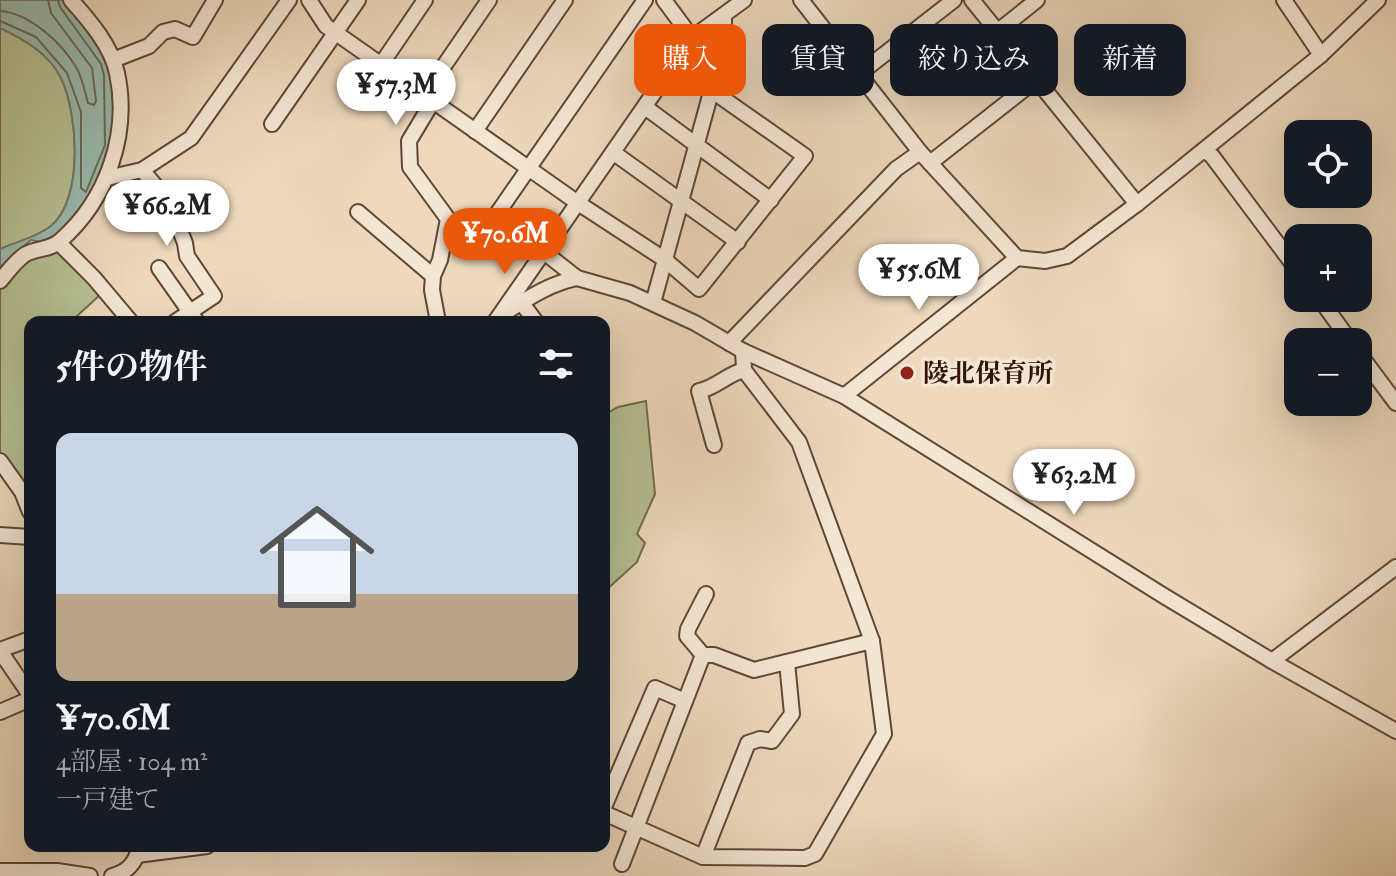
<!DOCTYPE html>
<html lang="ja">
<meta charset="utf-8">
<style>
body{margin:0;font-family:"IM FELL Double Pica","Noto Serif JP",serif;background:#20242c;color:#f1f3f6;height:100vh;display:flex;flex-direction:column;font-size:30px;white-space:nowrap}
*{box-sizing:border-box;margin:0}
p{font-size:26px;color:#9ea1a6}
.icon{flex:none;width:44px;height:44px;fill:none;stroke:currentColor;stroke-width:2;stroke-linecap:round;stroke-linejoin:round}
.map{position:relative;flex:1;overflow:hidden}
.side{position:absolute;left:24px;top:316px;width:586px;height:536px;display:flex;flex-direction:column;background:#171b24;border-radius:16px;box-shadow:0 8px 32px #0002}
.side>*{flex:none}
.guide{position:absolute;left:634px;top:24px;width:642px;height:72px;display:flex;gap:16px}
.fabs{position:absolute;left:1284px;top:120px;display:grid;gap:16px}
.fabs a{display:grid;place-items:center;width:88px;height:88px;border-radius:16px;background:#171b24;box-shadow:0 8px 32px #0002;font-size:40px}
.price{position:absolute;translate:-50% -68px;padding:0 18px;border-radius:28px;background:#fff;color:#222;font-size:26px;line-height:52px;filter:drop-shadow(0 2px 4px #0008)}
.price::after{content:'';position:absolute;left:50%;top:48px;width:24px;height:18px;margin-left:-12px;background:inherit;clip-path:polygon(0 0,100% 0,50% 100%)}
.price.current{background:#ea580c;color:#fff}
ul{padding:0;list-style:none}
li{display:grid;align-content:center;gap:16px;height:424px;padding:0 32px}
li span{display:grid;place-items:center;height:248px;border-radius:16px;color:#555}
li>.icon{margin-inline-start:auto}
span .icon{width:144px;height:144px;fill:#fffc;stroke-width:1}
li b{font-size:34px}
h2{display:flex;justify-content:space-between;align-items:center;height:96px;padding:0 32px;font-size:34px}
.chip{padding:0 28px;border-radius:16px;background:#171b24;box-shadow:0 8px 32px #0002;font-size:28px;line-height:72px}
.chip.current{background:#ea580c;color:#fff}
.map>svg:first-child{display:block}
</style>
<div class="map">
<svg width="1396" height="876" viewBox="0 0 1396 876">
<rect width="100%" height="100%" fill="#eed9bd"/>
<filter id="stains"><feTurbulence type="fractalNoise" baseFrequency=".0025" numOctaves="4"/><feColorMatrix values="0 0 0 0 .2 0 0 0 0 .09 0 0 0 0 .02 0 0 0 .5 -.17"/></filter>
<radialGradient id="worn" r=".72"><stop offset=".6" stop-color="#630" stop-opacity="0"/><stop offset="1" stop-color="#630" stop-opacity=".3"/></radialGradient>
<g fill="#b6c093" stroke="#746b4d" stroke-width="2">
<path d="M0 28C23 39 49 53 61 78 78 113 84 199 51 226 38 237 16 242 0 249Z"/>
<path d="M57 251 101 294 76 317 79 322H30V500L0 453V285L24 259Z"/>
<path d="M646 401 655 494 637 534 645 543 637 562 604 592V415L618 407Z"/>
</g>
<path fill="#99baae" stroke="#6f786b" stroke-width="2" d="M0 0H63L109 61 114 102 113 146 94 197 59 233 42 242 31 240 0 267V249C16 242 37 237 51 226 84 199 78 113 61 78 49 53 23 39 0 28Z"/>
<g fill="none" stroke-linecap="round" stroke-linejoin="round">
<g stroke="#65685a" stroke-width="2">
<path d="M0 11C29 13 61 42 76 67 82 77 85 92 88 103L94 105 96 101 92 68 51 13 48 0"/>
<path d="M0 21 36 37 67 73 81 112V188L86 192 105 145 104 75 101 64 60 7 58 0"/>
</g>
<defs>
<g id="minor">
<path d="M309 0 326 26 578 203 664 259 699 289 805 156 674 64"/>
<path d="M664 0 692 38"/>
<path d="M801 0 920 152 1017 258 1045 261 1067 256 1137 204 1321 55 1378 0"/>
<path d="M972 0 1137 204"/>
<path d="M1284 0 1321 55"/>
<path d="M997 32 1037 0"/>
<path d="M113 60 149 46 163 32 175 29 193 37 215 0"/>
<path d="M380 66 425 0"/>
<path d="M859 74 954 0"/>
<path d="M424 95 489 0"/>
<path d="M433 101 409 141 410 167 448 219 440 260 433 276 432 290 438 322"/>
<path d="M645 107 771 200"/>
<path d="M272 124 358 0"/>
<path d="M475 131 565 0"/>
<path d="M1204 150 1212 156 1298 271"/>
<path d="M614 153 738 242"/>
<path d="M930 163 1036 80"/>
<path d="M142 170 160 191 174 215 185 243 187 256 214 296 175 322"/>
<path d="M107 178 142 170 191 138 289 0"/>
<path d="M358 212 433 276"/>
<path d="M490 224 645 0"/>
<path d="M59 243 94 278 131 322"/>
<path d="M544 252 577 278 630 293 695 323 743 351 844 396 1164 596 1272 661 1396 731"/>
<path d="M159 268 197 322"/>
<path d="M0 281C7 273 17 259 26 254 37 248 50 250 60 241 107 200 130 134 117 73 111 45 89 20 71 0"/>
<path d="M1319 298 1351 342"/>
<path d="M521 302 536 322"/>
<path d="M653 303 724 45V15"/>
<path d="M506 312C530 297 549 284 577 278"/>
<path d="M495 322 692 38 744 0"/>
<path d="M729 343 896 169 920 152"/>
<path d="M1358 352 1396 403"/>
<path d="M844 396 1017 258"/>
<path d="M714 445 699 391C716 388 727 374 744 370"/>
<path d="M0 461 22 492 30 512"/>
<path d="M0 535 30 537"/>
<path d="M0 650 30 639"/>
<path d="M0 651 30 695"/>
<path d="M703 655 687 636 688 629 706 594"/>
<path d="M1272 661 1396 567"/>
<path d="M0 712 30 699"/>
<path d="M604 807 655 688 685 701"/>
<path d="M604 813 703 857 805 858 815 854 884 734 872 641 799 442 744 370 743 351"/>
<path d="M137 855 207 846"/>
<path d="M703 857 748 743 760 739 772 741 792 714 787 662"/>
<path d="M622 864 703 655H714L754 670 872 641"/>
<path d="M0 871H57L90 876"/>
<path d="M112 876C128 872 135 863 140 847"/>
</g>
</defs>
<use href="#minor" stroke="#604734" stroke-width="18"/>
<use href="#minor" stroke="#f4e6d4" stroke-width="14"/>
</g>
<circle fill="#8f2418" stroke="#f4e6d4" stroke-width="3" cx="907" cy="373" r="8"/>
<g text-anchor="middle" stroke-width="7" stroke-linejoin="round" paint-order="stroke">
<g font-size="26" font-weight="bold" fill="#311607" stroke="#f4e6d4" text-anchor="start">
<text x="923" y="382">陵北保育所</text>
</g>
</g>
<rect width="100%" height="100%" filter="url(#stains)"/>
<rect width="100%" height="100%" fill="url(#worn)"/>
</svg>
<div class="fabs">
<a><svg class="icon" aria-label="locate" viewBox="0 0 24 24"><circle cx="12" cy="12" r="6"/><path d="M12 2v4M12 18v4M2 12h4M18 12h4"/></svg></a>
<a>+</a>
<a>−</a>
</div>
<b class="price" style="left:396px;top:127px">¥57.3M</b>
<b class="price" style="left:167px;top:248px">¥66.2M</b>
<b class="price current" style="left:505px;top:276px">¥70.6M</b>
<b class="price" style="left:919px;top:312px">¥55.6M</b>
<b class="price" style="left:1074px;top:517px">¥63.2M</b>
<div class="guide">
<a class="chip current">購入</a>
<a class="chip">賃貸</a>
<a class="chip">絞り込み</a>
<a class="chip">新着</a>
</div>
<section class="side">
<h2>5件の物件<svg class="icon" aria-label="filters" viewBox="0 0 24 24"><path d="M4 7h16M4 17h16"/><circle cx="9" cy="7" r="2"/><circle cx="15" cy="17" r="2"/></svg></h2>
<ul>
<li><span style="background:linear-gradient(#c9d6e8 65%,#b9a48a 0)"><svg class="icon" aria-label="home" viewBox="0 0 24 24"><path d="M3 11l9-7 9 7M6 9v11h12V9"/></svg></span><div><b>¥70.6M</b><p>4部屋 · 104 m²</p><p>一戸建て</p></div></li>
</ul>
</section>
</div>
